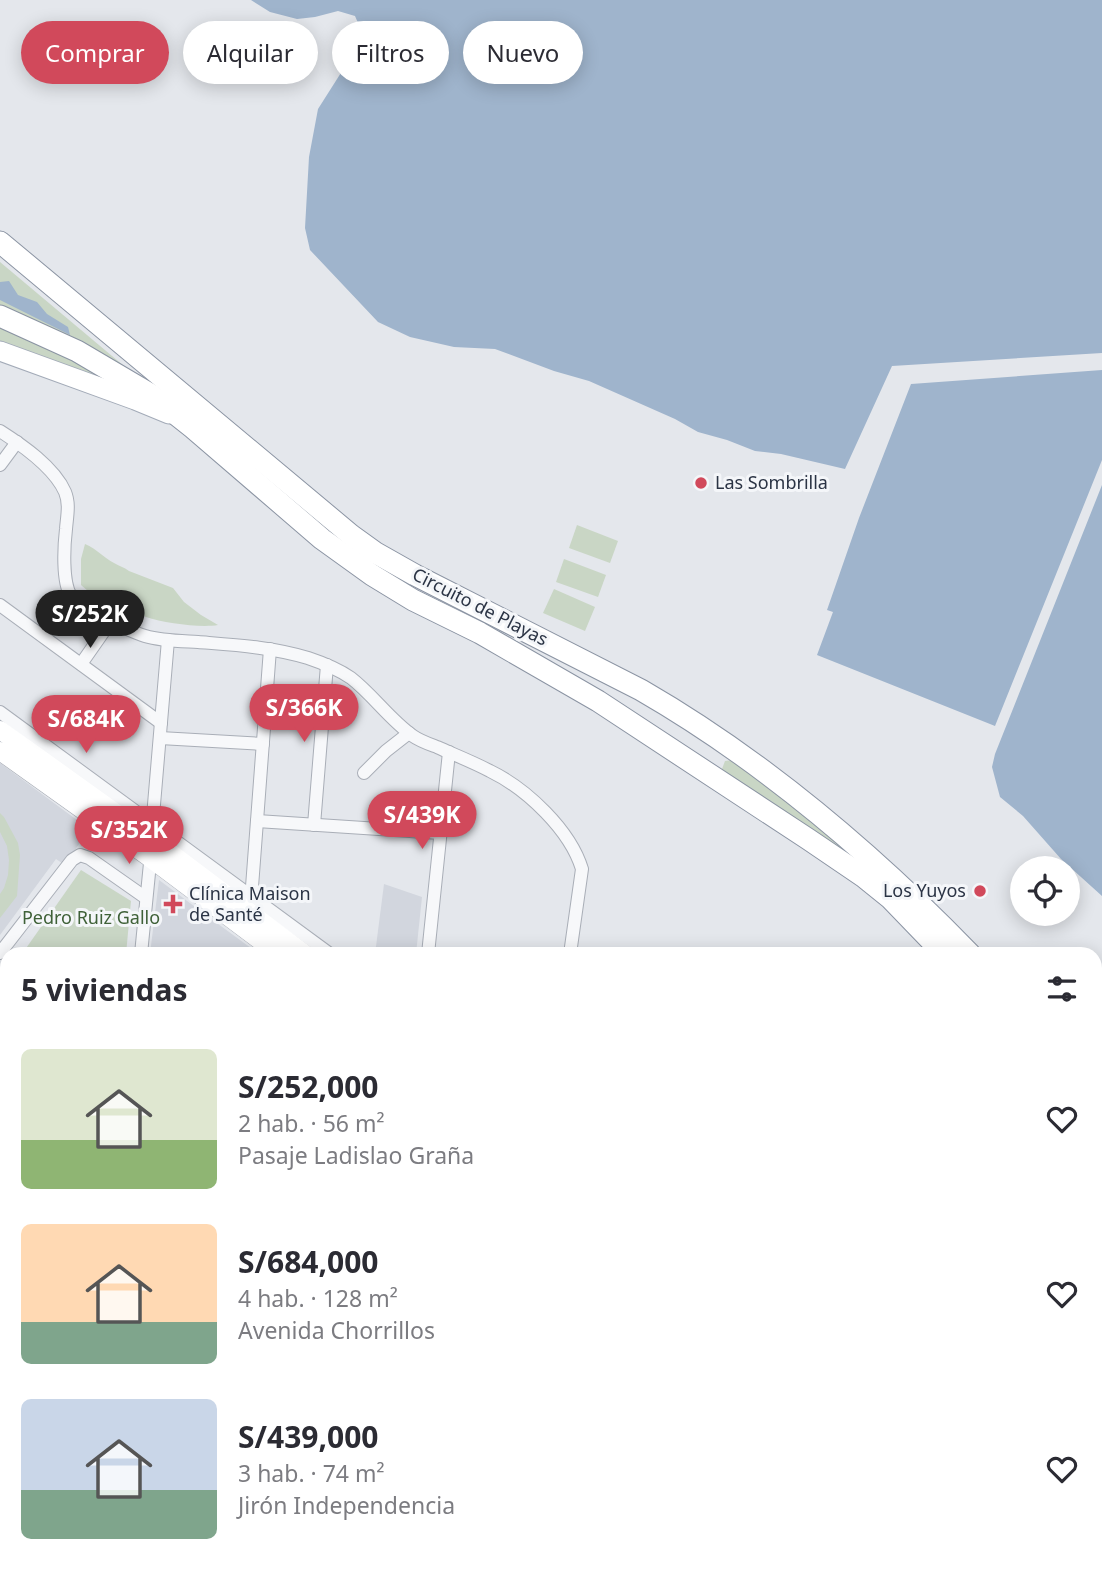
<!DOCTYPE html>
<html lang="es">
<meta charset="utf-8">
<style>
body{margin:0;font-family:"Noto Sans",sans-serif;background:#f7f7f7;color:#2b2b33;height:100vh;display:flex;flex-direction:column;font-size:26px;white-space:nowrap}
*{box-sizing:border-box;margin:0}
p{font-size:23px;color:#7c7c81}
.icon{flex:none;width:38px;height:38px;fill:none;stroke:currentColor;stroke-width:2;stroke-linecap:round;stroke-linejoin:round}
.map{position:relative;flex:1;overflow:hidden}
.drawer{position:absolute;left:0px;top:947px;width:1102px;height:625px;display:flex;flex-direction:column;background:#fff;border-radius:21px 21px 0 0;box-shadow:0 4px 18px #0003}
.drawer>*{flex:none}
.banner{position:absolute;left:21px;top:21px;width:700px;height:63px;display:flex;gap:14px}
.fabs{position:absolute;left:1010px;top:856px;display:grid;gap:14px}
.fabs a{display:grid;place-items:center;width:70px;height:70px;border-radius:50%;background:#fff;box-shadow:0 4px 18px #0003;font-size:35px}
.price{position:absolute;translate:-50% -60px;padding:0 16px;border-radius:24px;background:#d1495b;color:#fff;font-size:23px;line-height:46px;filter:drop-shadow(0 2px 4px #0008)}
.price::after{content:'';position:absolute;left:50%;top:42px;width:21px;height:16px;margin-left:-10px;background:inherit;clip-path:polygon(0 0,100% 0,50% 100%)}
.price.active{background:#222;color:#fff}
ul{padding:0;list-style:none}
li{display:flex;align-items:center;gap:21px;height:175px;padding:0 21px}
li span{display:grid;place-items:center;flex:none;width:196px;height:140px;border-radius:10px;color:#555}
li>.icon{margin-inline-start:auto}
span .icon{width:84px;height:84px;fill:#fffc;stroke-width:1}
li b{font-size:30px}
h2{display:flex;justify-content:space-between;align-items:center;height:84px;padding:0 21px;font-size:30px}
.tag{padding:0 24px;border-radius:32px;background:#fff;box-shadow:0 4px 18px #0003;font-size:24px;line-height:63px}
.tag.active{background:#d1495b;color:#fff}
.map>svg:first-child{display:block}
</style>
<div class="map">
<svg width="1102" height="1571" viewBox="0 0 1102 1571">
<rect width="100%" height="100%" fill="#e4e7ec"/>
<g fill="#d2d6de">
<path d="M0 763 89 829 65 865 56 859 0 935Z"/>
<path d="M159 880 210 918 259 954H150Z"/>
<path d="M384 884 422 897 416 954H375Z"/>
<path d="M395 1565V1564L643 1565 641 1571H395Z"/>
</g>
<g fill="#c9d6c5">
<path d="M0 262 143 382 0 309Z"/>
<path d="M0 326 65 356 120 385 0 343Z"/>
<path d="M577 525 618 541 610 563 569 548Z"/>
<path d="M85 544C97 549 103 557 114 563 119 566 124 567 129 571L173 588 184 602 201 615 218 625C200 628 164 623 146 617 141 615 137 610 131 609 114 602 95 599 81 585V559Z"/>
<path d="M564 559 606 575 598 597 556 582Z"/>
<path d="M554 589 595 607 585 631 543 613Z"/>
<path d="M733 760 747 766 883 882 731 779 722 769 725 761Z"/>
<path d="M0 813 4 817 18 843 20 855 17 896 0 918V894L4 888 8 875 9 860 7 846 0 832Z"/>
<path d="M81 870 131 901 126 954H22Z"/>
</g>
<g fill="#9fb4cc">
<path d="M251 0H1102V353L892 366 845 469 781 454 755 451 727 440 698 432 675 419 589 381 554 371 495 349 454 347 410 337 378 322 310 250 305 228 309 157 318 109 351 57 361 30 355 16 338 11 315 17 297 19 270 12Z"/>
<path d="M9 281 18 295 37 302 47 314 68 327 70 335 0 300V282Z"/>
<path d="M1102 370V460L995 726 817 655 833 612 827 610 859 518 911 384Z"/>
<path d="M1102 485V896L1061 859 1023 816 1000 797 992 767 995 754Z"/>
</g>
<g fill="none" stroke-linecap="round" stroke-linejoin="round">
<defs>
<g id="street">
<path d="M0 431C22 445 54 467 65 492 70 504 67 516 66 529 64 546 62 582 71 596 75 602 82 606 88 610 106 619 126 630 145 636 162 641 181 641 198 642 235 645 272 647 308 658 323 663 338 669 351 678 373 695 390 720 413 736 420 741 429 744 437 747 455 755 473 762 490 771 527 789 570 830 582 869L570 954"/>
<path d="M0 465 17 442"/>
<path d="M0 605 161 723"/>
<path d="M81 664 111 621"/>
<path d="M0 712 330 954"/>
<path d="M160 738 263 744"/>
<path d="M364 773 386 751 409 733"/>
<path d="M257 821 440 833"/>
<path d="M314 825 327 665"/>
<path d="M152 828 168 640"/>
<path d="M251 900 270 649"/>
<path d="M0 953 72 860 80 855 89 858 146 898"/>
<path d="M141 954 151 853"/>
<path d="M428 954 449 752"/>
<path d="M0 980H7"/>
<path d="M0 1080 7 1081"/>
<path d="M0 1183 7 1184"/>
<path d="M0 1283 7 1284"/>
<path d="M0 1412 2 1390"/>
<path d="M1096 1470 1102 1416"/>
<path d="M1096 1484 1102 1486"/>
<path d="M0 1562 25 1571"/>
<path d="M186 1564 210 1571"/>
<path d="M764 1564 791 1571"/>
<path d="M81 1571V1564"/>
<path d="M232 1571 233 1564"/>
<path d="M308 1571 309 1564"/>
<path d="M380 1571 381 1564"/>
<path d="M649 1571 650 1564"/>
<path d="M961 1571V1564"/>
</g>
<g id="secondary">
<path d="M0 730 152 839 305 954"/>
<path d="M0 751 150 858 278 954"/>
<path d="M1096 1511 1102 1518"/>
<path d="M1096 1538 1102 1545"/>
</g>
<path id="primary" d="M0 351 135 400 169 414"/>
<g id="highway">
<path d="M0 242 351 535 376 553 415 575 641 690C764 761 871 852 970 954"/>
<path d="M0 316 77 351 150 394 193 428 322 539 372 575 413 600 480 633 598 701 808 839 864 877 890 898 944 954"/>
<path d="M1096 1075 1102 1079"/>
<path d="M1096 1096 1102 1100"/>
</g>
</defs>
<use href="#street" stroke="#a9aeb7" stroke-width="14"/>
<use href="#secondary" stroke="#a9aeb7" stroke-width="19"/>
<use href="#primary" stroke="#a3abb8" stroke-width="21"/>
<use href="#highway" stroke="#8b94a3" stroke-width="23"/>
<use href="#street" stroke="#f7f8fa" stroke-width="12"/>
<use href="#secondary" stroke="#fff" stroke-width="18"/>
<use href="#primary" stroke="#fff" stroke-width="19"/>
<use href="#highway" stroke="#fff" stroke-width="21"/>
<path stroke="#7d8696" stroke-width="2" d="M1096 1503 1102 1510"/>
</g>
<g fill="#d1495b" stroke="#f4f6f9" stroke-width="2.5">
<circle cx="701" cy="483" r="7"/>
<circle cx="980" cy="891" r="7"/>
<path d="M169.5 893.5h7v7h7v7h-7v7h-7v-7h-7v-7h7z"/>
</g>
<g text-anchor="middle" stroke-width="6" stroke-linejoin="round" paint-order="stroke">
<g font-size="18" fill="#2b3445" stroke="#f4f6f9" text-anchor="start">
<text x="715" y="489">Las Sombrilla</text>
<text x="966" y="897" text-anchor="end">Los Yuyos</text>
<text x="189" y="900">Clínica Maison<tspan x="189" dy="21">de Santé</tspan></text>
</g>
<g font-size="18" fill="#2b3445" stroke="#f4f6f9">
<text transform="translate(480 607) rotate(27)" y="6">Circuito de Playas</text>
</g>
<g font-size="18" fill="#3f6138" stroke="#f4f6f9">
<text x="91" y="924">Pedro Ruiz Gallo</text>
</g>
</g>
</svg>
<div class="fabs">
<a><svg class="icon" aria-label="locate" viewBox="0 0 24 24"><circle cx="12" cy="12" r="6"/><path d="M12 2v4M12 18v4M2 12h4M18 12h4"/></svg></a>
</div>
<b class="price active" style="left:90px;top:650px">S/252K</b>
<b class="price" style="left:304px;top:744px">S/366K</b>
<b class="price" style="left:86px;top:755px">S/684K</b>
<b class="price" style="left:422px;top:851px">S/439K</b>
<b class="price" style="left:129px;top:866px">S/352K</b>
<div class="banner">
<a class="tag active">Comprar</a>
<a class="tag">Alquilar</a>
<a class="tag">Filtros</a>
<a class="tag">Nuevo</a>
</div>
<section class="drawer">
<h2>5 viviendas<svg class="icon" aria-label="filters" viewBox="0 0 24 24"><path d="M4 7h16M4 17h16"/><circle cx="9" cy="7" r="2"/><circle cx="15" cy="17" r="2"/></svg></h2>
<ul>
<li><span style="background:linear-gradient(#dfe7d0 65%,#8fb573 0)"><svg class="icon" aria-label="home" viewBox="0 0 24 24"><path d="M3 11l9-7 9 7M6 9v11h12V9"/></svg></span><div><b>S/252,000</b><p>2 hab. · 56 m²</p><p>Pasaje Ladislao Graña</p></div><svg class="icon" aria-label="heart" viewBox="0 0 24 24"><path d="M12 20l-8-8c-3-5 5-10 8-4 3-6 11-1 8 4z"/></svg></li>
<li><span style="background:linear-gradient(#ffd9b3 70%,#7fa58c 0)"><svg class="icon" aria-label="home" viewBox="0 0 24 24"><path d="M3 11l9-7 9 7M6 9v11h12V9"/></svg></span><div><b>S/684,000</b><p>4 hab. · 128 m²</p><p>Avenida Chorrillos</p></div><svg class="icon" aria-label="heart" viewBox="0 0 24 24"><path d="M12 20l-8-8c-3-5 5-10 8-4 3-6 11-1 8 4z"/></svg></li>
<li><span style="background:linear-gradient(#c9d6e8 65%,#7fa58c 0)"><svg class="icon" aria-label="home" viewBox="0 0 24 24"><path d="M3 11l9-7 9 7M6 9v11h12V9"/></svg></span><div><b>S/439,000</b><p>3 hab. · 74 m²</p><p>Jirón Independencia</p></div><svg class="icon" aria-label="heart" viewBox="0 0 24 24"><path d="M12 20l-8-8c-3-5 5-10 8-4 3-6 11-1 8 4z"/></svg></li>
</ul>
</section>
</div>
